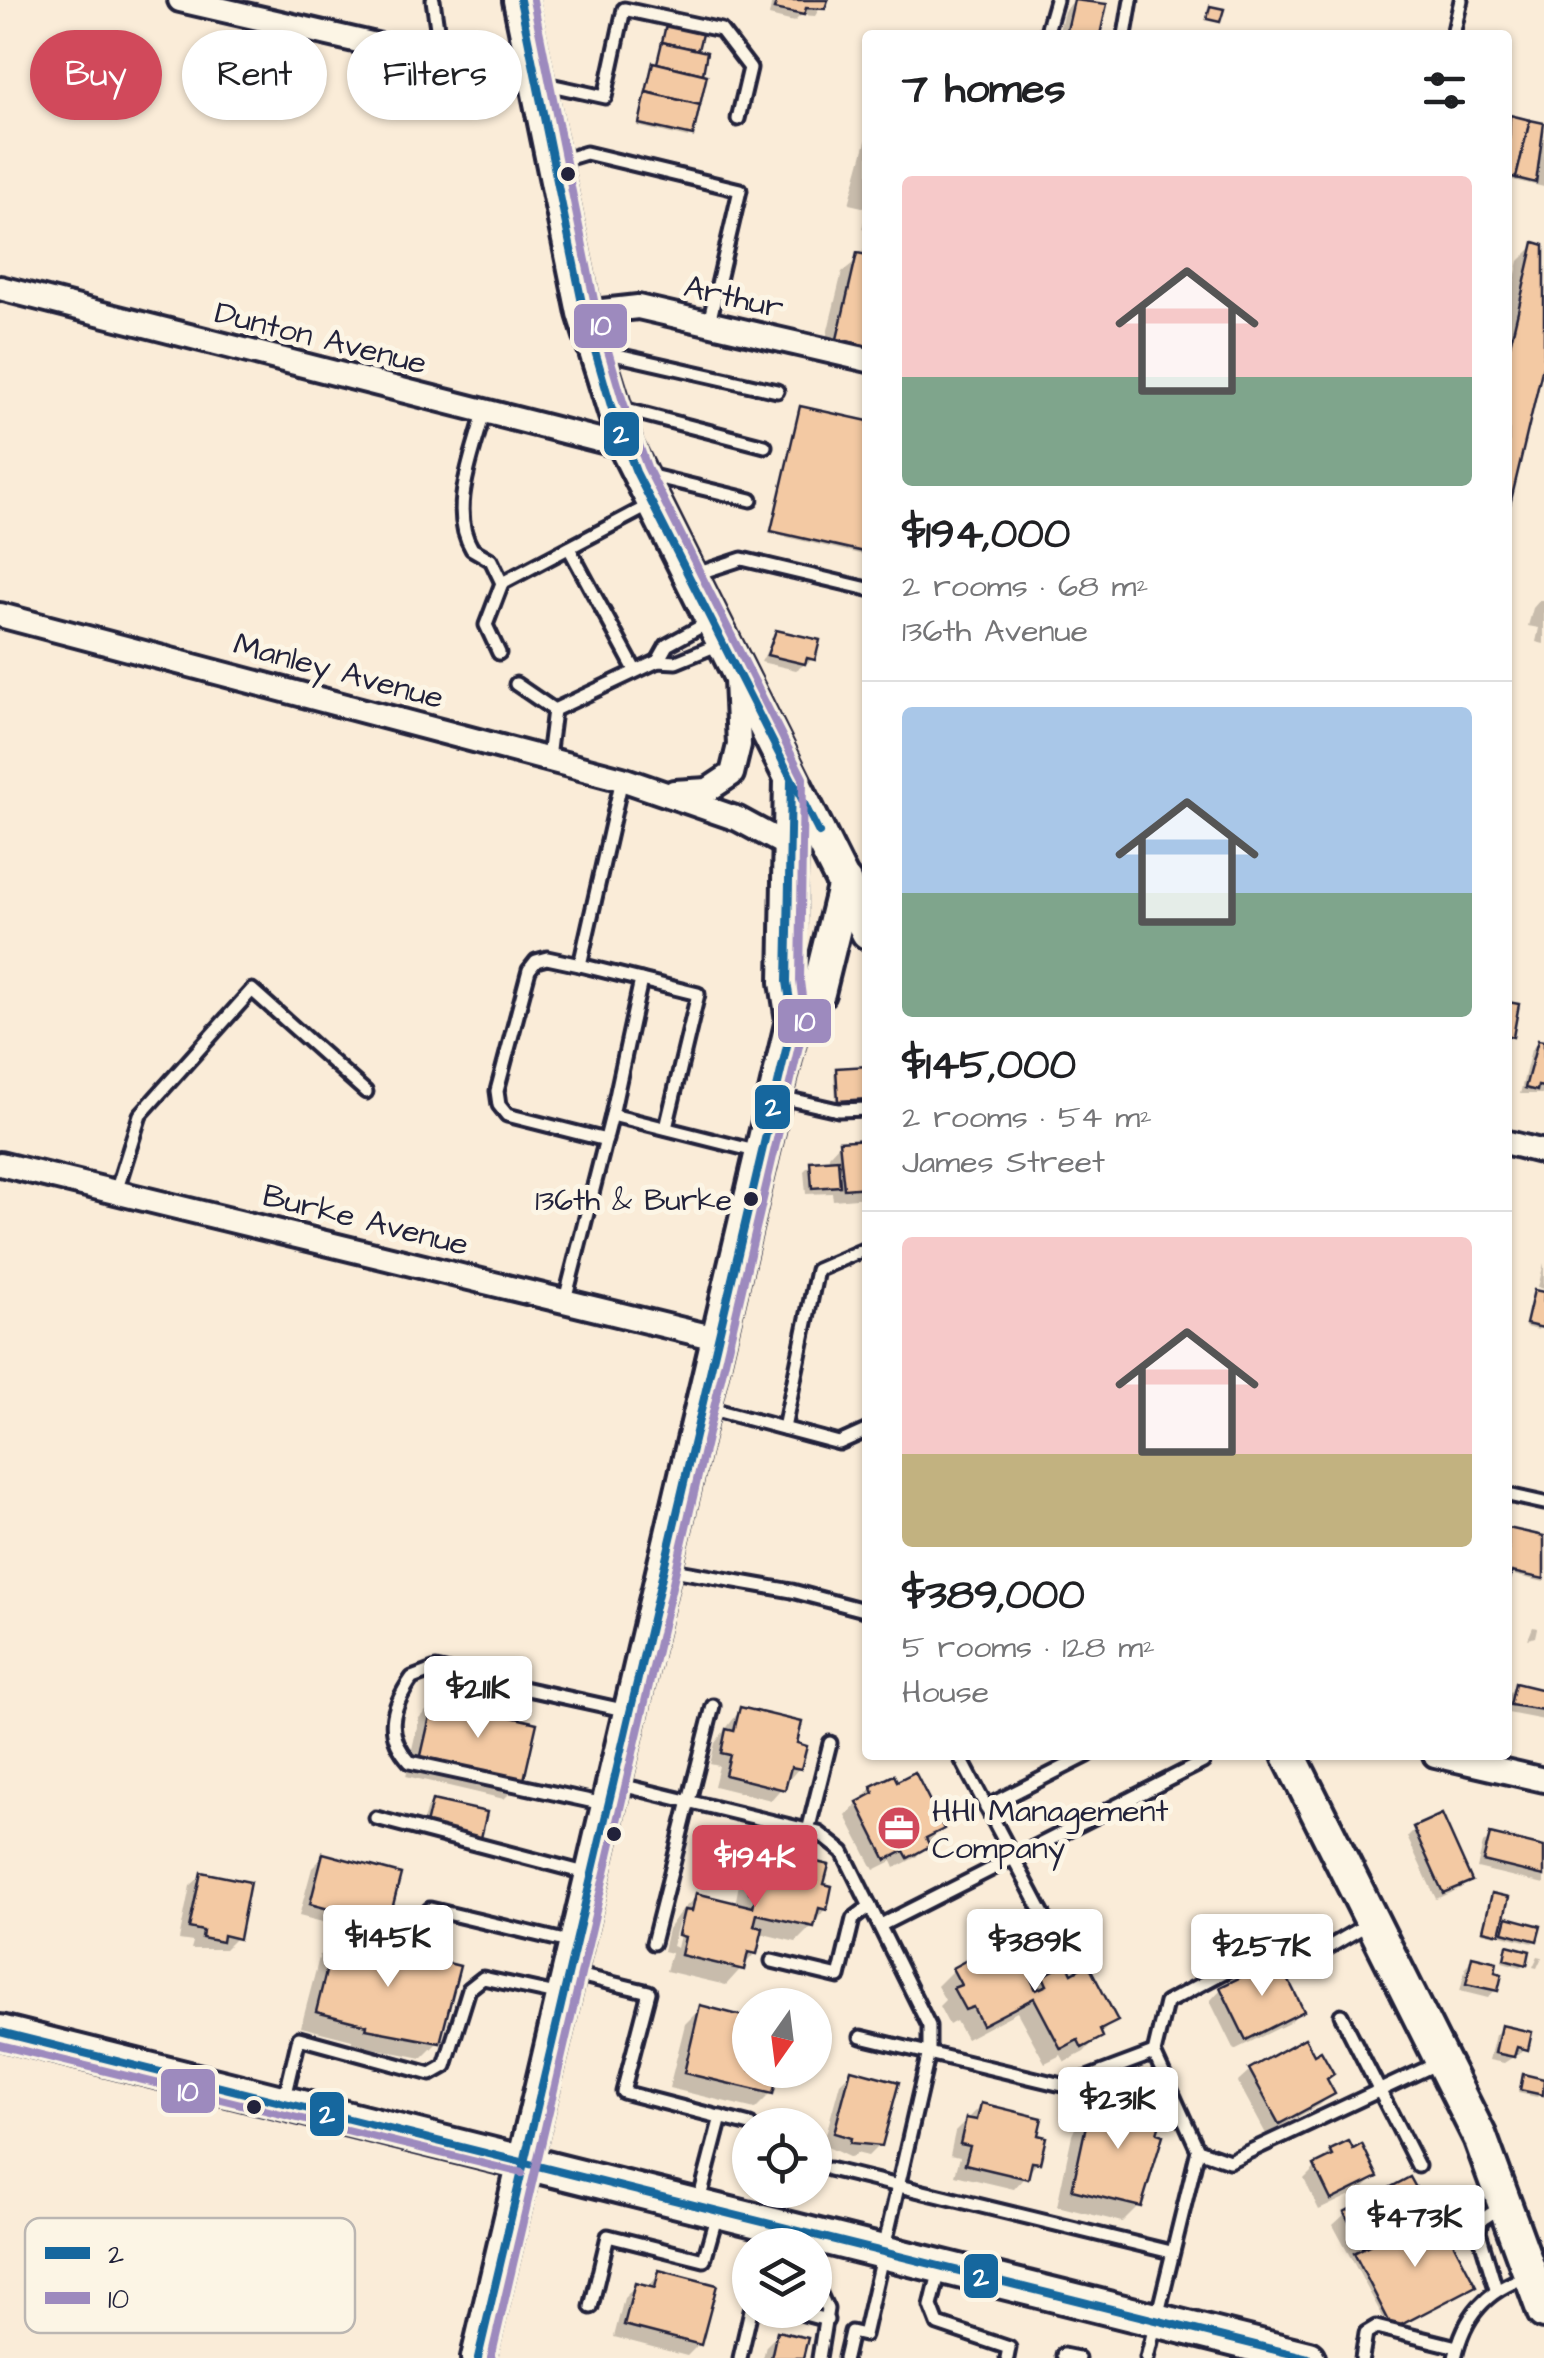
<!DOCTYPE html>
<meta charset="utf-8">
<style>
body{margin:0;font-family:"Architects Daughter",sans-serif;background:#f2f2f2;color:#202124;height:100vh;display:flex;flex-direction:column;font-size:38px;white-space:nowrap}
*{box-sizing:border-box;margin:0}
p{font-size:32px;color:#757577}
.icon{flex:none;width:55px;height:55px;fill:none;stroke:currentColor;stroke-width:2;stroke-linecap:round;stroke-linejoin:round}
.map{position:relative;flex:1;overflow:hidden}
.details{position:absolute;left:862px;top:30px;width:650px;height:1730px;display:flex;flex-direction:column;background:#fff;border-radius:10px;box-shadow:0 2px 8px #0004}
.details>*{flex:none}
.banner{position:absolute;left:30px;top:30px;width:682px;height:90px;display:flex;gap:20px}
.needle{width:65px;rotate:194deg}
.controls{position:absolute;left:732px;top:1988px;display:grid;gap:20px}
.controls a{display:grid;place-items:center;width:100px;height:100px;border-radius:50%;background:#fff;box-shadow:0 2px 8px #0004;font-size:50px}
.price{position:absolute;translate:-50% -85px;padding:0 22px;border-radius:10px;background:#fff;color:#222;font-size:32px;line-height:65px;filter:drop-shadow(0 2px 5px #0008)}
.price::after{content:'';position:absolute;left:50%;top:60px;width:30px;height:22px;margin-left:-15px;background:inherit;clip-path:polygon(0 0,100% 0,50% 100%)}
.price.current{background:#d1495b;color:#fff}
ul{padding:0;list-style:none}
li{display:grid;align-content:center;gap:20px;height:530px;padding:0 40px}
li+li{border-top:2px solid #e0e0e0}
li span{display:grid;place-items:center;height:310px;border-radius:10px;color:#555}
li>.icon{margin-inline-start:auto}
span .icon{width:180px;height:180px;fill:#fffc;stroke-width:1}
li b{font-size:42px}
h2{display:flex;justify-content:space-between;align-items:center;height:120px;padding:0 40px;font-size:42px}
.tag{padding:0 35px;border-radius:45px;background:#fff;box-shadow:0 2px 8px #0004;font-size:35px;line-height:90px}
.tag.current{background:#d1495b;color:#fff}
.map>svg:first-child{display:block}
</style>
<div class="map">
<svg width="1544" height="2358" viewBox="0 0 1544 2358">
<rect width="100%" height="100%" fill="#faecd8"/>
<filter id="ink" filterUnits="userSpaceOnUse"><feTurbulence type="fractalNoise" baseFrequency=".01" numOctaves="2"/><feDisplacementMap in="SourceGraphic" scale="20" xChannelSelector="R" yChannelSelector="G"/><feConvolveMatrix kernelMatrix="1 2 1 2 8 2 1 2 1" color-interpolation-filters="sRGB"/></filter>
<g filter="url(#ink)">
<g fill="#0003" fill-rule="evenodd">
<path d="M772 0H825L815 16 801 15 794 22 769 16Z"/>
<path d="M1075 0 1104 6 1097 35H1058L1064 11Z"/>
<path d="M667 28 695 52 704 54 688 138 637 126Z"/>
<path d="M1508 117 1544 125V187L1508 179Z"/>
<path d="M868 134V231L862 229 867 208 849 204Z"/>
<path d="M868 231V365L822 355 842 272 862 256Z"/>
<path d="M1535 245 1544 247V351L1508 503V309L1519 261Z"/>
<path d="M801 408 868 424V556L769 533Z"/>
<path d="M1540 600 1544 601V644L1536 642 1539 628 1528 626 1533 608Z"/>
<path d="M777 632 813 659 796 670 761 662Z"/>
<path d="M1538 1042 1544 1044V1094H1520L1531 1050Z"/>
<path d="M868 1069V1101L836 1102 834 1073Z"/>
<path d="M868 1141V1197L833 1200 832 1193 806 1194 804 1171 812 1163 829 1162V1155L840 1143Z"/>
<path d="M1544 1263V1289L1538 1287Z"/>
<path d="M1535 1293 1544 1295V1316L1538 1330 1525 1327Z"/>
<path d="M1508 1530 1544 1539V1582L1509 1574 1508 1579Z"/>
<path d="M1533 1627 1537 1628 1535 1637 1528 1639Z"/>
<path d="M1516 1686 1544 1691V1720L1508 1713 1509 1693Z"/>
<path d="M435 1702 520 1783 504 1799 406 1776 419 1718Z"/>
<path d="M741 1709 794 1745 799 1768 771 1800 714 1786 719 1766 710 1764 715 1743Z"/>
<path d="M872 1788 940 1829 916 1857 895 1868 892 1861 874 1870 846 1816Z"/>
<path d="M433 1802 479 1837 472 1844 420 1832 426 1810Z"/>
<path d="M1415 1829 1469 1880 1461 1888 1436 1899 1407 1837Z"/>
<path d="M1491 1837 1544 1849V1884L1477 1868 1483 1844Z"/>
<path d="M768 1853 821 1886 825 1909 812 1926 796 1942 759 1933 755 1953 726 1985 666 1971 671 1953 663 1951 668 1929 680 1912 697 1896 735 1905 739 1884ZM685 1914 677 1948 672 1946 679 1921Z"/>
<path d="M324 1856 385 1923 374 1935 299 1916 312 1868Z"/>
<path d="M202 1875 237 1937 225 1949H191L193 1942 179 1940 190 1886Z"/>
<path d="M1493 1896 1498 1930 1508 1920 1535 1940 1532 1943 1502 1935 1504 1926 1495 1935 1482 1932Z"/>
<path d="M336 1938 438 2042 422 2058 352 2044V2040L301 2027 320 1954Z"/>
<path d="M1508 1948 1524 1964 1521 1967 1502 1962Z"/>
<path d="M1538 1956 1542 1957 1537 1968 1533 1967Z"/>
<path d="M1473 1959 1492 1974 1495 1990 1488 1998 1460 1991 1466 1966Z"/>
<path d="M953 1970 1029 1981 1033 1989 1044 1978 1114 2020 1084 2052 1065 2062 1061 2055 1045 2063 1017 2012 966 2039 956 2021 949 2025 939 2006 945 2000 937 1986Z"/>
<path d="M1221 1989 1301 2011 1289 2023 1234 2050 1210 2001Z"/>
<path d="M701 2008 750 2020V2070H777L771 2093 755 2109 669 2088 685 2024Z"/>
<path d="M1502 2028 1525 2049 1504 2063 1489 2060 1495 2035Z"/>
<path d="M1250 2071 1325 2080 1332 2093 1320 2105 1266 2134 1238 2082Z"/>
<path d="M851 2072 880 2144 868 2156 856 2153 851 2158 823 2145 840 2083Z"/>
<path d="M1524 2077 1540 2094 1537 2097 1518 2093Z"/>
<path d="M1097 2099 1138 2206 1122 2222 1057 2206 1072 2135 1081 2115Z"/>
<path d="M981 2106 1035 2137 1038 2162 1014 2189 955 2175 960 2157 950 2155 955 2132Z"/>
<path d="M1348 2144 1375 2177 1363 2189 1319 2210 1304 2179 1331 2152Z"/>
<path d="M1427 2213 1419 2221 1390 2330 1333 2225 1345 2214Z"/>
<path d="M660 2273 699 2344 687 2356 614 2337 624 2298 636 2286 647 2289Z"/>
<path d="M778 2334 801 2358H763L766 2346Z"/>
</g>
<g fill="#f3c9a3" stroke="#22223b" stroke-width="2.5">
<path d="M777 0H828L825 9 806 8 804 15 774 9Z"/>
<path d="M1074 0 1107 4 1100 35H1066Z"/>
<path d="M1210 6 1224 9 1220 22 1207 19Z"/>
<path d="M666 25 702 34 698 50 662 42Z"/>
<path d="M662 42 707 52 703 74 657 63Z"/>
<path d="M653 62 707 75 700 105 646 92Z"/>
<path d="M646 92 700 105 693 136 639 124Z"/>
<path d="M1510 115 1530 120 1516 178 1508 176Z"/>
<path d="M1530 120 1544 123 1536 183 1516 178Z"/>
<path d="M1534 242 1544 245V362L1508 513V354Z"/>
<path d="M857 253 868 255V346L837 339Z"/>
<path d="M800 406 868 421V553L771 531Z"/>
<path d="M776 630 820 640 815 660 807 658 805 664 767 655Z"/>
<path d="M1508 1002 1519 1004 1513 1037 1508 1036Z"/>
<path d="M1538 1040 1544 1041V1087L1538 1086 1537 1091 1525 1088Z"/>
<path d="M868 1066V1099L838 1101 836 1068Z"/>
<path d="M868 1139V1187L844 1189 839 1141Z"/>
<path d="M838 1159 840 1186 812 1188 810 1161Z"/>
<path d="M1534 1290 1544 1292 1543 1328 1526 1324Z"/>
<path d="M1508 1528 1544 1536V1579L1512 1572 1508 1587Z"/>
<path d="M1515 1683 1544 1690V1710L1510 1705Z"/>
<path d="M434 1699 537 1723 523 1784 420 1760Z"/>
<path d="M740 1707 802 1722 797 1743 807 1746 801 1769 791 1767 785 1790 725 1775 730 1755 721 1753 726 1729 734 1731Z"/>
<path d="M915 1772 944 1829 926 1838 930 1846 908 1858 904 1851 886 1860 857 1802 874 1793 871 1786 894 1775 897 1781Z"/>
<path d="M432 1800 487 1812 481 1838 426 1825Z"/>
<path d="M1442 1814 1472 1881 1443 1893 1413 1827Z"/>
<path d="M1490 1834 1544 1847V1876L1483 1861Z"/>
<path d="M767 1850 829 1865 824 1884 832 1886 827 1910 819 1908 814 1927 757 1914 754 1926 763 1928 757 1954 748 1952 744 1970 681 1955 685 1937 678 1935 684 1910 692 1911 696 1893 753 1907 756 1894 749 1892 755 1865 763 1868Z"/>
<path d="M323 1853 401 1874 388 1925 310 1904Z"/>
<path d="M201 1872 250 1882 239 1939 223 1935 222 1942 202 1938 203 1931 189 1928Z"/>
<path d="M1492 1893 1509 1897 1500 1934 1483 1930Z"/>
<path d="M1507 1917 1541 1926 1537 1941 1503 1932Z"/>
<path d="M335 1935 460 1966 440 2043 366 2029 367 2025 316 2012Z"/>
<path d="M1008 1938 1017 1955 1025 1950 1038 1975 1031 1979 1036 1990 1047 1985 1043 1976 1067 1963 1072 1973 1088 1964 1118 2021 1100 2030 1103 2037 1082 2048 1078 2040 1061 2049 1034 1998 982 2025 973 2007 965 2010 953 1988 961 1985 952 1968Z"/>
<path d="M1507 1945 1530 1951 1527 1965 1504 1959Z"/>
<path d="M1472 1956 1497 1962 1495 1972 1502 1974 1498 1991 1466 1984Z"/>
<path d="M1278 1959 1304 2011 1246 2040 1220 1987Z"/>
<path d="M700 2005 750 2018V2070H779L773 2094 684 2073Z"/>
<path d="M1501 2025 1532 2032 1528 2050 1517 2047 1514 2057 1495 2053Z"/>
<path d="M1305 2038 1314 2055 1321 2051 1334 2074 1327 2079 1335 2094 1279 2124 1249 2069Z"/>
<path d="M851 2069 899 2082 882 2146 850 2143 851 2138 834 2133Z"/>
<path d="M1523 2074 1544 2079 1543 2095 1520 2090Z"/>
<path d="M1096 2096 1163 2113 1157 2133 1163 2135 1141 2207 1072 2190 1088 2116 1091 2117Z"/>
<path d="M981 2103 1042 2118 1038 2135 1046 2137 1040 2163 1032 2162 1028 2179 965 2164 970 2146 960 2144 966 2118 977 2120Z"/>
<path d="M1349 2141 1353 2149 1362 2144 1378 2177 1331 2200 1314 2165 1333 2156 1330 2150Z"/>
<path d="M1410 2177 1430 2213 1363 2248 1344 2212Z"/>
<path d="M1436 2210 1476 2286 1393 2329 1354 2253Z"/>
<path d="M659 2270 717 2285 701 2345 624 2325 635 2283 655 2288Z"/>
<path d="M777 2331 808 2338 803 2358H771Z"/>
</g>
<g fill="none" stroke-linecap="round" stroke-linejoin="round">
<defs>
<g id="lane">
<path d="M433 0 437 28 434 60"/>
<path d="M1046 35 1056 0"/>
<path d="M1125 35 1131 0"/>
<path d="M1453 35 1461 0"/>
<path d="M541 83 605 97 624 9 721 30 750 68 738 119"/>
<path d="M556 162 586 153 740 190 709 323"/>
<path d="M600 351 777 391"/>
<path d="M619 408 765 446"/>
<path d="M484 412C474 453 448 510 472 549L491 560 502 583"/>
<path d="M648 475 751 500"/>
<path d="M569 548 635 670"/>
<path d="M693 575 742 559 868 589"/>
<path d="M499 653 486 625 502 583 652 504"/>
<path d="M658 661 667 645 709 622"/>
<path d="M516 684 554 710"/>
<path d="M554 710 658 661 676 662 720 644"/>
<path d="M548 758 554 710"/>
<path d="M622 779 580 965 641 980 612 1115 759 1152"/>
<path d="M580 965 547 958 536 961 529 970 497 1091 499 1105 507 1115 606 1140"/>
<path d="M641 980 698 994 666 1128"/>
<path d="M776 1096 838 1110 868 1109"/>
<path d="M116 1192 140 1115 252 990 366 1092"/>
<path d="M565 1300 612 1115"/>
<path d="M704 1407 839 1443 868 1430"/>
<path d="M784 1428 817 1270 868 1248"/>
<path d="M1508 1495 1544 1503"/>
<path d="M667 1569 792 1591 868 1611"/>
<path d="M959 1755 1061 1948"/>
<path d="M617 1784 819 1833 843 1852 929 2026V2052L864 2335 851 2332 845 2358"/>
<path d="M604 1804 410 1762C384 1734 391 1708 412 1678L436 1669 628 1711"/>
<path d="M986 1807 1088 1755"/>
<path d="M376 1818 589 1874"/>
<path d="M808 1831 830 1743"/>
<path d="M430 1909 573 1943"/>
<path d="M881 1925 1203 1762 1200 1755"/>
<path d="M653 1943 713 1706"/>
<path d="M772 1961 839 1977 853 1919 870 1906"/>
<path d="M570 1973 649 1992 623 2092 750 2125"/>
<path d="M1341 2015 1418 2166"/>
<path d="M861 2037 1066 2086 1154 2053 1198 2150 1229 2161 1438 2063"/>
<path d="M1154 2053 1166 2003 1303 1930 1317 1954 1368 1924"/>
<path d="M284 2102 299 2038 431 2074 445 2066 469 1989 483 1978 561 1995"/>
<path d="M829 2169 1171 2252"/>
<path d="M698 2205 721 2117"/>
<path d="M940 2269 931 2306 938 2324 1009 2348 1007 2358"/>
<path d="M815 2283 827 2309 819 2358"/>
<path d="M1496 2289 1479 2232 1481 2220 1501 2207"/>
<path d="M591 2307 608 2236 704 2260 717 2214"/>
<path d="M789 2310 827 2320"/>
<path d="M1063 2355 1078 2358"/>
<path d="M740 2358 751 2310"/>
<path d="M1147 2358 1198 2150"/>
<path d="M1362 2358 1366 2333 1376 2327 1457 2347"/>
<path d="M1455 2358C1464 2316 1486 2290 1527 2277"/>
</g>
<g id="street">
<path d="M180 0 537 82"/>
<path d="M0 288 626 447"/>
<path d="M584 313 638 307 868 360"/>
<path d="M0 615 622 779 738 819 788 846"/>
<path d="M674 792 708 790 732 774 739 745 736 680"/>
<path d="M1508 1143 1544 1152"/>
<path d="M0 1164 716 1338"/>
<path d="M1435 1755 1544 1780"/>
</g>
<g id="secondary">
<path d="M520 0 584 313 626 447 868 932"/>
<path d="M793 1020 818 993 845 883"/>
<path d="M1289 1755 1480 2137 1544 2312"/>
<path d="M0 2032 1308 2358"/>
<path d="M478 2358 793 1020 787 982 791 781"/>
</g>
</defs>
<use href="#lane" stroke="#22223b" stroke-width="19"/>
<use href="#street" stroke="#22223b" stroke-width="30"/>
<use href="#secondary" stroke="#22223b" stroke-width="40"/>
<use href="#lane" stroke="#fcf5e5" stroke-width="11"/>
<use href="#street" stroke="#fcf5e5" stroke-width="22"/>
<use href="#secondary" stroke="#fcf5e5" stroke-width="32"/>
<defs>
<g id="bus-1">
<path d="M520 0 584 313 611 406 636 472 819 833"/>
<path d="M0 2032 1308 2358"/>
<path d="M478 2358 793 1020 787 982 791 781"/>
</g>
<g id="bus-2">
<path d="M0 2045 522 2173"/>
<path d="M491 2358 805 1020 800 981 803 778 647 467 623 402 596 310 533 0"/>
</g>
</defs>
<use href="#bus-1" stroke="#fcf5e5" stroke-width="15"/>
<use href="#bus-2" stroke="#fcf5e5" stroke-width="15"/>
<use href="#bus-1" stroke="#16679e" stroke-width="8"/>
<use href="#bus-2" stroke="#9d8abe" stroke-width="8"/>
</g>
</g>
<defs>
<symbol id="office-disc" viewBox="-11 -11 22 22"><circle r="9.5" fill="#d1495b" stroke="#fcf5e5"/><path d="M-6-3h4V-5.5h4V-3h4V5H-6ZM-1-4.5V-3h2v-1.5ZM-6 0V1H6V0Z" fill="#fff"/></symbol>
</defs>
<g fill-rule="evenodd">
<use href="#office-disc" x="874" y="1803" width="50" height="50"/>
</g>
<g fill="#22223b" stroke="#fcf5e5" stroke-width="4">
<circle cx="568" cy="174" r="9"/>
<circle cx="751" cy="1199" r="9"/>
<circle cx="614" cy="1834" r="9"/>
<circle cx="254" cy="2107" r="9"/>
</g>
<g text-anchor="middle" stroke-width="10" stroke-linejoin="round" paint-order="stroke">
<g font-size="30" fill="#22223b" stroke="#fcf5e5" text-anchor="end">
<text x="732" y="1210">136th &amp; Burke</text>
</g>
<g font-size="32" fill="#22223b" stroke="#fcf5e5">
<text transform="translate(734 296) rotate(13)" y="11">Arthur</text>
<text transform="translate(321 337) rotate(14)" y="11">Dunton Avenue</text>
<text transform="translate(339 670) rotate(15)" y="11">Manley Avenue</text>
<text transform="translate(366 1219) rotate(14)" y="11">Burke Avenue</text>
</g>
<g font-size="32" fill="#22223b" stroke="#fcf5e5" text-anchor="start">
<text x="932" y="1821">HHI Management<tspan x="932" dy="37">Company</tspan></text>
</g>
</g>
<rect x="25" y="2218" width="330" height="115" rx="15" fill="#fcf5e5" stroke="#bbb6b2" stroke-width="2.5"/>
<rect x="45" y="2247" width="45" height="12" fill="#16679e"/>
<rect x="45" y="2292" width="45" height="12" fill="#9d8abe"/>
<g font-size="28" fill="#22223b">
<text x="108" y="2263">2</text>
<text x="108" y="2308">10</text>
</g>
<g stroke="#fcf5e5" stroke-width="4">
<rect x="572" y="302" width="57" height="48" rx="10" fill="#9d8abe"/>
<rect x="602" y="410" width="39" height="48" rx="10" fill="#16679e"/>
<rect x="776" y="997" width="57" height="48" rx="10" fill="#9d8abe"/>
<rect x="753" y="1083" width="39" height="48" rx="10" fill="#16679e"/>
<rect x="159" y="2067" width="58" height="48" rx="10" fill="#9d8abe"/>
<rect x="308" y="2090" width="38" height="48" rx="10" fill="#16679e"/>
<rect x="962" y="2252" width="38" height="48" rx="10" fill="#16679e"/>
</g>
<g font-size="28" text-anchor="middle" font-weight="bold" fill="#fff">
<text x="601" y="335">10</text>
<text x="621" y="443">2</text>
<text x="805" y="1031">10</text>
<text x="773" y="1116">2</text>
<text x="188" y="2101">10</text>
<text x="327" y="2123">2</text>
<text x="981" y="2286">2</text>
</g>
</svg>
<div class="controls">
<a><svg class="needle" viewBox="-14 -14 28 28"><path d="M0-13l5 13h-10z" fill="#e53935"/><path d="M0 13l5-13h-10z" fill="#757577"/></svg></a>
<a><svg class="icon" aria-label="locate" viewBox="0 0 24 24"><circle cx="12" cy="12" r="6"/><path d="M12 2v4M12 18v4M2 12h4M18 12h4"/></svg></a>
<a><svg class="icon" aria-label="layers" viewBox="0 0 24 24"><path d="M12 4l9 5-9 5-9-5zM3 14l9 5 9-5"/></svg></a>
</div>
<b class="price" style="left:478px;top:1741px">$211K</b>
<b class="price current" style="left:755px;top:1910px">$194K</b>
<b class="price" style="left:388px;top:1990px">$145K</b>
<b class="price" style="left:1035px;top:1994px">$389K</b>
<b class="price" style="left:1262px;top:1999px">$257K</b>
<b class="price" style="left:1118px;top:2152px">$231K</b>
<b class="price" style="left:1415px;top:2270px">$473K</b>
<div class="banner">
<a class="tag current">Buy</a>
<a class="tag">Rent</a>
<a class="tag">Filters</a>
</div>
<section class="details">
<h2>7 homes<svg class="icon" aria-label="filters" viewBox="0 0 24 24"><path d="M4 7h16M4 17h16"/><circle cx="9" cy="7" r="2"/><circle cx="15" cy="17" r="2"/></svg></h2>
<ul>
<li><span style="background:linear-gradient(#f6c9c9 65%,#7fa58c 0)"><svg class="icon" aria-label="home" viewBox="0 0 24 24"><path d="M3 11l9-7 9 7M6 9v11h12V9"/></svg></span><div><b>$194,000</b><p>2 rooms · 68 m²</p><p>136th Avenue</p></div></li>
<li><span style="background:linear-gradient(#a9c7e8 60%,#7fa58c 0)"><svg class="icon" aria-label="home" viewBox="0 0 24 24"><path d="M3 11l9-7 9 7M6 9v11h12V9"/></svg></span><div><b>$145,000</b><p>2 rooms · 54 m²</p><p>James Street</p></div></li>
<li><span style="background:linear-gradient(#f6c9c9 70%,#c2b280 0)"><svg class="icon" aria-label="home" viewBox="0 0 24 24"><path d="M3 11l9-7 9 7M6 9v11h12V9"/></svg></span><div><b>$389,000</b><p>5 rooms · 128 m²</p><p>House</p></div></li>
</ul>
</section>
</div>
